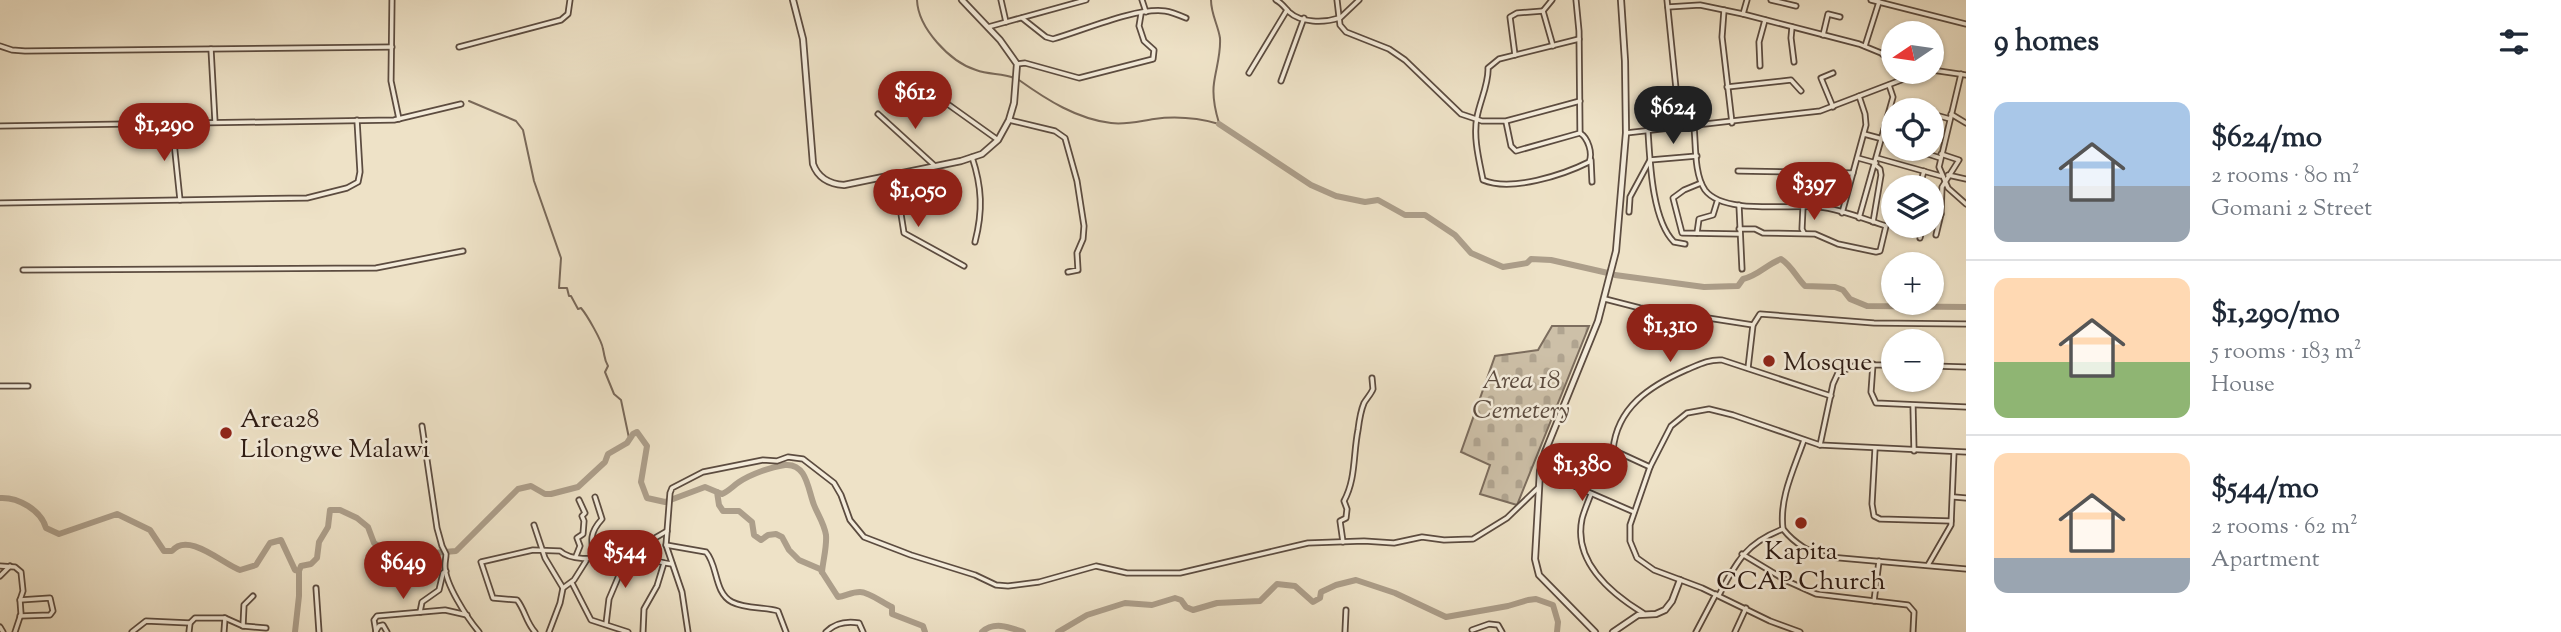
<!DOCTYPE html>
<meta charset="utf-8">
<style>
body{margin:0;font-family:"Sorts Mill Goudy",serif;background:#f2f2f3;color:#1f2937;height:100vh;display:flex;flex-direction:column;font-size:26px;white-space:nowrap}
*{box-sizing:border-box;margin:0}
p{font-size:23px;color:#747a83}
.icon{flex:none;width:38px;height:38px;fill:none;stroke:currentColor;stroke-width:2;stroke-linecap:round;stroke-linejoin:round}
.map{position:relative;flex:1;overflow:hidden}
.sheet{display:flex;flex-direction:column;background:#fff;width:595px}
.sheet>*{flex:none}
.needle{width:46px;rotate:257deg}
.buttons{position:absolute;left:1881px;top:21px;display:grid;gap:14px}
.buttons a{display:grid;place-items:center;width:63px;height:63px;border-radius:50%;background:#fff;box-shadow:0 2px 5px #0004;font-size:35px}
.price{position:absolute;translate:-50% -60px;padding:0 16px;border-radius:24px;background:#8f2418;color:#fff;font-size:23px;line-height:46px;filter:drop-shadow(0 2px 4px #0008)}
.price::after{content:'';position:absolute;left:50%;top:42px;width:21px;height:16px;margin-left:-10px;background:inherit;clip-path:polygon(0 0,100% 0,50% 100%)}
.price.selected{background:#222;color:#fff}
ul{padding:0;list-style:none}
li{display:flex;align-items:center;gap:21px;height:175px;padding:0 28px}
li+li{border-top:2px solid #e0e1e3}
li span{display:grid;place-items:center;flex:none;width:196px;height:140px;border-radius:14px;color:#555}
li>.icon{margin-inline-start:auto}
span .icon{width:84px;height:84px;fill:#fffc;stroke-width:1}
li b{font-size:30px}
h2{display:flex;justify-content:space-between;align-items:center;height:84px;padding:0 28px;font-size:30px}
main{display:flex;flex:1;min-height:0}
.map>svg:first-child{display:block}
</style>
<main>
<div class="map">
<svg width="1966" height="632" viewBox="0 0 1966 632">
<defs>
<pattern id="cemetery-stones" width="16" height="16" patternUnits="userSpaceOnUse" patternTransform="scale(1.75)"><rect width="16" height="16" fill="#cdc0a8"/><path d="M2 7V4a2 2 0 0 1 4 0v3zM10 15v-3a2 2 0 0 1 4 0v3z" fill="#b0a490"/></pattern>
</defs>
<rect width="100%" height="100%" fill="#eee2c7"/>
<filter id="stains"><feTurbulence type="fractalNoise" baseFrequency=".00286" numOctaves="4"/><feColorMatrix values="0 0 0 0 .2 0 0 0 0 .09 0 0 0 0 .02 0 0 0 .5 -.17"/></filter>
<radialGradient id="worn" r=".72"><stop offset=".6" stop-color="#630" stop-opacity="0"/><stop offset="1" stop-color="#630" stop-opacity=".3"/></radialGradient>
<path fill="url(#cemetery-stones)" stroke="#7c6d5e" stroke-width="2" d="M1552 326H1589L1517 505 1480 494 1490 465 1461 452 1495 356 1538 350Z"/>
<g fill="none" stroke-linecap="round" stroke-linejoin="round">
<g stroke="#79695a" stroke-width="2">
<path d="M917 0C918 28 950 62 976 70 989 75 1002 73 1014 78"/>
<path d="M1211 0C1211 14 1218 25 1220 38 1221 54 1216 68 1214 83 1212 97 1215 110 1219 123"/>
<path d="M1019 80C1047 100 1077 119 1111 123 1126 125 1140 121 1154 119 1176 116 1198 118 1219 124"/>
<path d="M469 101 516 121 523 130 534 181 561 258 559 288H567L569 296H571L578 309 581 308C587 315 602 341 603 349 605 357 604 359 608 366L605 372 614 394 621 400 629 438"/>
<path d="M386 551 396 571 406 573 418 568 419 561 439 553"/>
</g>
<g stroke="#ac9e8a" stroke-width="6">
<path d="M1219 124 1311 185 1336 196 1365 202 1378 200 1405 215H1425L1455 235 1471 253 1503 267 1527 263 1531 259 1551 260 1608 273"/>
<path d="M1615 275 1704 287 1738 286 1743 279C1759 275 1767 264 1781 259 1792 266 1796 277 1805 286L1835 287 1843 290 1850 299 1867 306 1966 307"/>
<path d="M717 492 722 494C729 491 733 486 739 482 751 474 771 467 785 465 807 463 808 490 814 505 818 515 824 523 826 535 827 547 823 560 822 572"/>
<path d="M0 498C18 497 41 510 46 528L59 534 117 514 150 530 164 551H172C188 531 223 564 240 570L256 565 270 543 281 540 295 570 299 571 301 566 311 564 317 558 319 542 328 527 330 510H340L357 518 368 527 374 543 381 548 404 558 417 559 433 553 456 551 518 489 531 486 545 494H551L578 487 605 462 608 454 627 443 633 434 637 432 647 446 641 482 647 498 665 502 705 487 717 492 719 505 723 511H739L752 522 754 535 761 540 768 535 776 534 782 537 789 550 799 560 820 569 838 597C846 596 851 592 860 592 869 592 883 603 892 607V614L923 626 925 632"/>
<path d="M295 632 299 596V571"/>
<path d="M982 632C994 621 1009 627 1023 632"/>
<path d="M1058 632 1087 615 1125 603 1152 605 1175 598 1181 600 1186 607 1193 610 1217 603 1260 601 1277 584 1295 586 1313 602 1320 598 1321 592 1336 585 1356 580 1395 593 1446 617 1508 606 1528 600 1536 599 1553 605 1558 622 1557 632"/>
</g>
<defs>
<g id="minor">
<path d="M392 0 391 81 399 119"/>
<path d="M1001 0 1006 22"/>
<path d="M1142 0 1146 12"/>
<path d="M1276 0C1282 3 1285 8 1289 12 1301 23 1324 23 1339 18"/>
<path d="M1337 0 1340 25 1346 32 1389 49 1405 60 1461 114 1482 121H1506L1580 101"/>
<path d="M1552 0 1543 11 1553 46"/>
<path d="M1667 0 1680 128"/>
<path d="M1771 0 1796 6"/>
<path d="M1871 0 1966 24"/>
<path d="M1668 7 1700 5 1743 14 1859 44 1881 53 1894 65"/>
<path d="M1724 10 1722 37 1732 123"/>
<path d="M1743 14 1747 0"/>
<path d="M1022 18 1046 37 1053 39C1082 31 1136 7 1165 11 1172 12 1179 15 1186 18"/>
<path d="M1339 19 1359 0"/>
<path d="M988 27 1086 0"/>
<path d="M1792 27 1791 38 1794 62"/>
<path d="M1823 35 1828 14 1840 17"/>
<path d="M1579 39 1499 59 1488 68C1489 83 1480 101 1477 117 1473 137 1479 160 1483 180 1511 192 1563 175 1589 162 1593 153 1588 138 1580 133"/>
<path d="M0 46 12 50 25 51 392 47"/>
<path d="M1865 46 1879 2"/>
<path d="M459 47 561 20 568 14 570 0"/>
<path d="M211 49 215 122"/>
<path d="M1515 55 1510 17 1517 13 1543 11"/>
<path d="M1017 64 1025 63 1079 78 1153 59 1154 50 1144 41 1139 26 1141 14"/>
<path d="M1760 66 1759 42 1765 20"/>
<path d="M1932 70 1966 75"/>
<path d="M1899 72 1903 78"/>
<path d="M1249 73 1287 10"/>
<path d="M1833 73 1821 78 1833 107"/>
<path d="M1961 74 1939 167 1948 188 1966 204"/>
<path d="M1281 81 1304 18"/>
<path d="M1727 87 1791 80 1801 91"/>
<path d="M935 95 998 140"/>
<path d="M1914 109 1920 110"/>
<path d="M878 114 935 166"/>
<path d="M1932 114 1950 119"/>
<path d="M1951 114 1966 123"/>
<path d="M1009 120 1055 131 1065 138 1077 181 1084 226 1083 239 1077 253 1078 270 1068 272"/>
<path d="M1506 122 1511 146 1516 151 1580 133 1579 31 1576 0"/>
<path d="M172 123 180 200"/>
<path d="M0 126 394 120 461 104"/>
<path d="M1694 127C1696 145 1694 174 1705 190 1724 215 1789 204 1819 207 1841 209 1864 219 1886 226L1880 251 1876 252 1838 244 1815 234 1763 233 1755 229H1739"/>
<path d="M1648 131C1650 162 1652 220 1674 242L1685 244"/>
<path d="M1626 133 1820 111 1922 72"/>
<path d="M1864 134 1894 142"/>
<path d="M1913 149 1940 158"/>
<path d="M972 157C982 187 983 211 975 242"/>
<path d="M1858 158 1876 163"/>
<path d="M1877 158 1941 176"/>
<path d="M1591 160 1592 182"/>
<path d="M1738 171 1853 173"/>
<path d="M1948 175 1966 179"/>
<path d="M895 176 904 233 964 266"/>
<path d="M1701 183 1684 190 1673 198 1682 233 1739 234"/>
<path d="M1895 187 1898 185H1920L1924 171"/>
<path d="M1894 192 1891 202 1894 205"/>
<path d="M0 203 307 198 347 188 358 182 360 172 357 120"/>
<path d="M1739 205 1742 269"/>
<path d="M1803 207 1802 229 1804 233"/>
<path d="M1629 212 1630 197 1650 160 1697 156"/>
<path d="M1842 213 1866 125 1865 114 1859 96"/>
<path d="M1932 214H1941L1942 187 1959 160 1941 154"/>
<path d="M1859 218 1893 97 1889 85"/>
<path d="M1873 222 1881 175 1880 169 1875 165"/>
<path d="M1697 233 1699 219 1713 215 1717 202"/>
<path d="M1936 235 1941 214"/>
<path d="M1920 238 1923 226"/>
<path d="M23 270 376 268 463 251"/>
<path d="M1605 299 1640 308 1680 312 1688 317 1704 320"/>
<path d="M1681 329 1708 318 1753 325"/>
<path d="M1873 364 1871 392 1876 403 1966 407"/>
<path d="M1932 366 1966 367"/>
<path d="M1748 368 1753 325 1760 314 1874 323 1966 324"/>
<path d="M0 386H28"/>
<path d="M1913 406 1914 451"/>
<path d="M422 426 437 528 442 546 446 554C446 558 445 561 445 565 444 583 468 619 479 632"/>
<path d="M1804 440C1794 469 1779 498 1783 529 1794 543 1811 554 1829 557L1966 569"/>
<path d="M1820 445 1833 384 1838 373 1856 365H1894"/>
<path d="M1875 449 1872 504 1874 516 1880 519 1951 521"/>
<path d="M1650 467 1613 450C1617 407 1650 386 1686 370 1698 365 1709 359 1722 360L1831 396"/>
<path d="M1540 471 1634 512"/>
<path d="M1591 494C1588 502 1584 511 1582 519 1573 562 1612 594 1643 613"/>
<path d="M1954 497 1966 498"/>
<path d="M534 525 545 558 563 588"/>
<path d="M1343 542 1340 521 1346 518 1347 509 1344 501C1356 479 1353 455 1358 430 1359 422 1361 410 1364 403 1367 398 1371 394 1373 389L1372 378"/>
<path d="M666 545 706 552C718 565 714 593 732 602 746 609 764 607 778 611L786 632"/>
<path d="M1742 554 1787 581 1816 594 1908 605 1914 612 1913 632"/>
<path d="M576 556 580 546 577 538 583 534 584 521 582 516 585 513 579 500"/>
<path d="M635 556 648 542 667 531"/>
<path d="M595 559C590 540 590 532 602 519L595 497"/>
<path d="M1928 565 1951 525 1954 452"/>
<path d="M0 566 15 567 21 572 23 591 20 600 21 614 15 632"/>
<path d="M0 576 10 566"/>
<path d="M572 583 591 620 628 632"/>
<path d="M316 588 319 632"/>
<path d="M1719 595C1737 561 1746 543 1783 529"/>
<path d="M20 600 50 598 53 611 50 615 20 616"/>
<path d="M1874 601 1879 561"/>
<path d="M420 612 422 602 439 590 443 573 446 571"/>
<path d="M225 618 243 626 266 628"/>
<path d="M606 624 609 599 620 573 628 563V556"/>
<path d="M243 626 244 605 253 596"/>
<path d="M0 627 3 632"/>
<path d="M1472 630 1489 624 1498 625 1502 632"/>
<path d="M376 631 379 626 383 625 387 632"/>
<path d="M132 632 146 621 190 623 195 618H225L224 632"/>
<path d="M189 632 190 623"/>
<path d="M376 632 374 620 377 616 445 610 467 615"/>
<path d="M535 632C526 622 525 610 517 600L493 598 481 562 533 550 560 551C575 565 614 555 634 556 647 557 659 563 672 564"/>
<path d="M549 632 560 603 563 588 574 580 586 561"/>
<path d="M643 632 644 609 657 586 664 563"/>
<path d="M688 632 682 592 666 545 670 493 672 488 703 472 763 460 777 461 788 457 803 459 834 483 841 495 850 520 864 537 911 555 975 575 996 585 1008 586 1039 582 1096 566 1127 573H1180L1308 543 1364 541 1394 543 1422 537 1444 540 1473 539 1507 518 1538 488"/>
<path d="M826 632C835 623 847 621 859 623L863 632"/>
<path d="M1345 632 1346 610"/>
<path d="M1696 632 1716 594"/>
<path d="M1735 632 1746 608"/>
<path d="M1800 632 1770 621 1702 588 1654 570 1637 558 1630 541V525L1650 467 1671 426 1687 413 1709 409 1733 415 1820 445 1966 452"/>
</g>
<g id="tertiary">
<path d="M793 0 803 39 813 164C818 178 829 184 844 185L961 161 982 154 998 140 1009 120 1014 103 1017 64 1000 40 962 0"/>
<path d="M1595 632 1539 575 1535 559 1540 471 1545 452 1598 321 1616 251 1626 133 1625 61 1621 0"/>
<path d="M1613 632 1638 615 1656 614 1665 610 1672 601 1680 580"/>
</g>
</defs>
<use href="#minor" stroke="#5c4c40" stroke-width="7"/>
<use href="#tertiary" stroke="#5c4c40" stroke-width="8"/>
<use href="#minor" stroke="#f4ecdb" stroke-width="3.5"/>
<use href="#tertiary" stroke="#f4ecdb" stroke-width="4.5"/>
</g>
<g fill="#8f2418" stroke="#f4ecdb" stroke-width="2.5">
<circle cx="1769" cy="361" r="7"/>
<circle cx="226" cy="433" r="7"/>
<circle cx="1801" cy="523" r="7"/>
</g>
<g text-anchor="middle" stroke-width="5" stroke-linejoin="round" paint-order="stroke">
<g font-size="26" fill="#2c1a13" stroke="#f4ecdb" text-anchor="start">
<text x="1783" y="370">Mosque</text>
<text x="240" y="427">Area28<tspan x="240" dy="30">Lilongwe Malawi</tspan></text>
<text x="1801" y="559" text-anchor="middle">Kapita<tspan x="1801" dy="30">CCAP Church</tspan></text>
</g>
<g font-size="26" font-style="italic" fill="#5c4c40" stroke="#f4ecdb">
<text x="1521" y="388">Area 18<tspan x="1521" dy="30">Cemetery</tspan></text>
</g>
</g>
<rect width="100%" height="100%" filter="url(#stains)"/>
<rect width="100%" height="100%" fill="url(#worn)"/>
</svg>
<div class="buttons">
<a><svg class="needle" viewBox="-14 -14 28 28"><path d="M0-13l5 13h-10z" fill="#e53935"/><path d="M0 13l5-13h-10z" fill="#747a83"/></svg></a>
<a><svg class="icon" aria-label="locate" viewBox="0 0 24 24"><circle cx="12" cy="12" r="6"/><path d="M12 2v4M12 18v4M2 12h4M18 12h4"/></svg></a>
<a><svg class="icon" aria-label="layers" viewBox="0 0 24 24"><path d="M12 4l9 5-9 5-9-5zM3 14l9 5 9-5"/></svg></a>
<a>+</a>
<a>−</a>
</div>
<b class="price" style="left:915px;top:131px">$612</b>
<b class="price selected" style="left:1673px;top:146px">$624</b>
<b class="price" style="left:164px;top:163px">$1,290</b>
<b class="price" style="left:1814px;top:222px">$397</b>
<b class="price" style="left:918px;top:229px">$1,050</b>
<b class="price" style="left:1670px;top:364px">$1,310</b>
<b class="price" style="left:1582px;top:503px">$1,380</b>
<b class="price" style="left:625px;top:590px">$544</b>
<b class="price" style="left:403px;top:601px">$649</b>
</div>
<section class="sheet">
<h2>9 homes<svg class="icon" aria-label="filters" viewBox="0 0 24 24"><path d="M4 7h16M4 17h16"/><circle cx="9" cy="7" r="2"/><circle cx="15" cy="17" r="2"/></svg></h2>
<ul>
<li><span style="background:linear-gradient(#a9c7e8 60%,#9aa5b1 0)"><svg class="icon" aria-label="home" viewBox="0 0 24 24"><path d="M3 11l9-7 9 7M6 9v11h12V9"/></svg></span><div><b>$624/mo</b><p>2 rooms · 80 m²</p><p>Gomani 2 Street</p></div></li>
<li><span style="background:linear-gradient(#ffd9b3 60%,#8fb573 0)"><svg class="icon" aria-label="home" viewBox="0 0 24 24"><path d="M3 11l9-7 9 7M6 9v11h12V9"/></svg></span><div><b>$1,290/mo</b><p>5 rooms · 183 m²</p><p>House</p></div></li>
<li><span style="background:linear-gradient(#ffd9b3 75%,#9aa5b1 0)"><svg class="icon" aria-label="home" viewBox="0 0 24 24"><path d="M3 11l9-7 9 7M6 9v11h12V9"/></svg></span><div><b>$544/mo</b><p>2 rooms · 62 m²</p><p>Apartment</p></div></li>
</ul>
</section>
</main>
